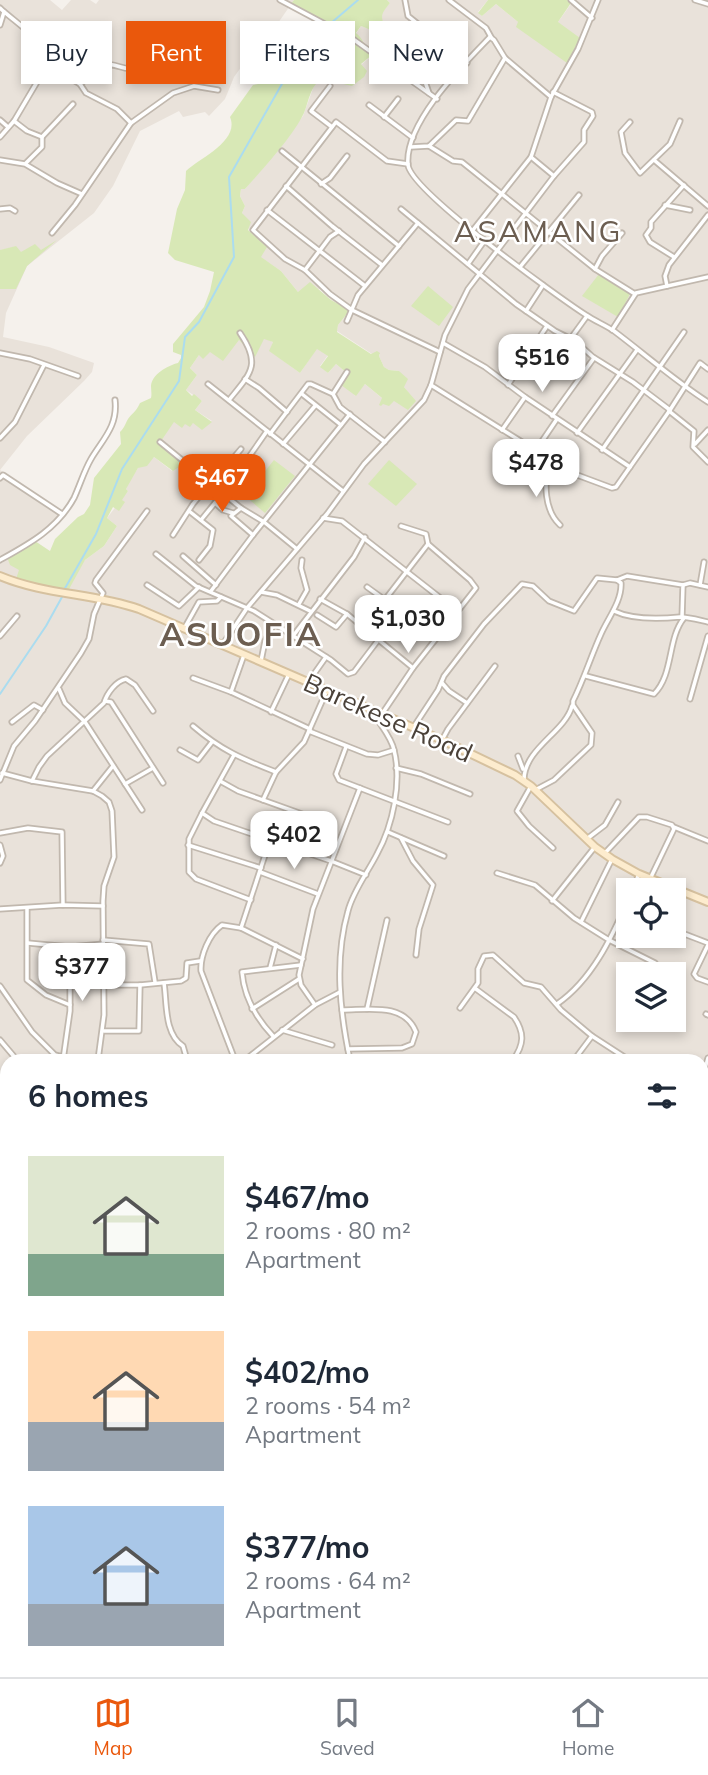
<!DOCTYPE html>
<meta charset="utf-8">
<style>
body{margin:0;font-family:Mulish,sans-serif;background:#f6f6f7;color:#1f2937;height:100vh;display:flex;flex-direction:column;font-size:26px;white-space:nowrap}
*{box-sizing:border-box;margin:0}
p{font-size:23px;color:#747a83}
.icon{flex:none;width:38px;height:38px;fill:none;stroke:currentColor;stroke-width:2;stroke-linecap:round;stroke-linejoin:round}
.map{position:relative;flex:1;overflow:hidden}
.details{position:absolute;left:0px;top:1054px;width:709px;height:625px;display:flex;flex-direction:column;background:#fff;border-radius:21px 21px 0 0;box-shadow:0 4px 10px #0003}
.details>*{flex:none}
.banner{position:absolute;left:21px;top:21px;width:667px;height:63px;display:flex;gap:14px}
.fabs{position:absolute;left:616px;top:878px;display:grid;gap:14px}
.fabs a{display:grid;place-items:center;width:70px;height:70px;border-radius:0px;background:#fff;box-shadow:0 4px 10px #0003;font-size:35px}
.price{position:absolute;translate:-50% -60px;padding:0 16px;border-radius:14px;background:#fff;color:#222;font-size:23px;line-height:46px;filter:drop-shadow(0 2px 4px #0008)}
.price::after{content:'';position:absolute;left:50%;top:42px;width:21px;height:16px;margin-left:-10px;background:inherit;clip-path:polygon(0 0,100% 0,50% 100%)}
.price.current{background:#ea580c;color:#fff}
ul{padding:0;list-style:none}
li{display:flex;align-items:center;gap:21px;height:175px;padding:0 28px}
li span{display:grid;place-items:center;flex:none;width:196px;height:140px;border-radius:0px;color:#555}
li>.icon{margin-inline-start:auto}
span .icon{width:84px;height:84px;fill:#fffc;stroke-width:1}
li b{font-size:30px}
h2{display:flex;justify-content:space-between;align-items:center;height:84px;padding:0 28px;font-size:30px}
.pill{padding:0 24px;border-radius:0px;background:#fff;box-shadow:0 4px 10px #0003;font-size:24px;line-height:63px}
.pill.current{background:#ea580c;color:#fff}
.dock{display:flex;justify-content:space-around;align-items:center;height:98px;border-top:2px solid #e0e1e3;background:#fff;font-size:19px;color:#747a83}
.dock a{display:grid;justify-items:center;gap:4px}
.dock .current{color:#ea580c}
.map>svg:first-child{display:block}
</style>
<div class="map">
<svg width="708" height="1677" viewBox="0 0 708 1677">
<rect width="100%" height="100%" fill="#f5f1ec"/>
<path fill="#e9e2da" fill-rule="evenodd" d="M0 0H50L62 10 71 0H90L96 4 99 0H294L269 36 255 48 234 77 225 99 209 116 205 112 183 117 179 111 140 131 113 186 94 213 27 266 6 313 3 337 49 347 94 363 92 372 84 381 27 436 0 470 65 514 38 539 7 557 78 569 85 560 104 546 117 526 107 518 128 491 126 489 128 484 138 468 154 457 172 471 182 461 158 444 174 421 185 424 212 421 195 410 202 401 186 390 197 375 190 368 199 355 239 340 245 345 264 338 273 342 270 351 300 373 317 348 328 355 320 366 328 373 336 364 348 374 355 396 365 384 383 399V404L411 396 404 387 399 371 389 370 384 367 379 356 380 354H372L337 331 338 325 350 310 331 300 320 289 298 292 281 271 260 257 242 213 245 206 240 196 241 189H245L267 163 303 116 315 83 321 79 339 84 369 58 356 34 361 26 379 33 385 26 381 19V13L390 3 387 0H488L478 12 482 16 496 4 518 22H558L571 4 567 0H708V1677H0ZM628 891H674V936H628ZM628 975H674V1020H628ZM7 1060H702V1671H7Z"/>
<g fill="#d8e8b6">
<path d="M294 0H387L390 3C383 12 379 15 385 26L378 33 361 26 356 33C365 40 364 49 372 55L361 64 367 71 364 77 352 86 322 79C310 86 309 101 304 113 294 135 262 170 245 189H241L240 196 245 206 242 213 251 222 248 230 267 247 261 257 281 271 298 292 310 282 331 300 350 310 338 325 337 332 371 354 377 351 380 353 379 356 384 367 389 370 399 371 408 379 404 387 416 401 408 410 394 401 389 406 383 404 381 406 379 405 382 398 365 384 356 396 341 385 348 374 336 364 328 373 320 367 328 356 317 349 300 373 269 351 273 342 264 339 255 357 239 340 223 361 210 352 203 359 199 355 190 368 197 375 186 390 192 396 194 394 202 401 195 410 212 422 202 430 193 423 190 427 185 424 182 428 174 422 159 444 182 461 179 467 173 471 154 457 147 466 138 468 126 489 128 491 122 500 125 502 119 511 113 507 107 518 117 526 104 546 85 560 68 591 16 579 19 570 10 565 7 557 35 541 50 551 55 539 78 517 84 514 90 505 94 478 121 444 120 432C125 427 125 424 128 419 132 413 136 412 140 403L151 398C152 394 151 390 151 386 152 374 167 366 178 363L181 358V355L173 352V344L204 307 210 291 214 272 175 260 168 253 177 209 185 190 186 171C200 158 240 141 230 117L253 85 269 82 280 71 295 51 303 34 314 35 323 24 290 5Z"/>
<path d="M488 0H567L571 3 558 22 580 38 567 63 516 27 518 22 496 4 482 16 478 13Z"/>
<path d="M57 240 27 266 16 289H0V250L16 246 21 252 35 244 41 250Z"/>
<path d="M599 274 630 294 618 317 582 296Z"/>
<path d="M428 286 453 307 439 326 411 306Z"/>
<path d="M274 460 295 476 265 513 245 496Z"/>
<path d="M389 460 417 484 396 506 368 484Z"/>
</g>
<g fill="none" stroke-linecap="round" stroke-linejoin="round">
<g stroke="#abdcef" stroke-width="2">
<path d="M64 590 96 534 122 469 179 381 185 337 199 322 234 257 229 177 303 47 358 0"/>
<path d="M0 694 46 626 62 597"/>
<path d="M0 1105 7 1116"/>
</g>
<defs>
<g id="street">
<path d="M280 0 353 39 437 99"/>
<path d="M405 0 408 16 467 63"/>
<path d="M449 0 486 28 491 37"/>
<path d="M571 0 592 18"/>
<path d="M695 0 708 4"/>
<path d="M0 8C13 21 55 47 51 67"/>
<path d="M0 25 4 12"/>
<path d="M51 67 80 84 86 93 117 109 131 123"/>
<path d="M422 73 429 93"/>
<path d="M80 84C88 79 93 69 101 66 119 58 135 86 144 49L155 44"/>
<path d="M330 86 311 111 332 127"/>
<path d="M551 97 505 58 494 40 490 37C463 65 404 123 408 165 411 191 558 297 586 315 595 321 605 325 614 331 646 355 675 381 708 402"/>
<path d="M369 105 413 138"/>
<path d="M384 117 398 99"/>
<path d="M0 120 8 127"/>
<path d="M14 121 27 131 42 137 73 104"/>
<path d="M630 122 621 132 625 153 640 173 670 144 680 121"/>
<path d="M0 137 14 121 40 77 51 67"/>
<path d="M429 146 453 161 462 162 595 269 635 294"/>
<path d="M411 147 429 146 456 120 468 121 505 58"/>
<path d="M282 151 399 246"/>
<path d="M531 157 554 176"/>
<path d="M0 160 25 164 57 183 82 194"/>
<path d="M654 160 708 206"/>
<path d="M26 163 42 147V137"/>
<path d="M408 164 387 161 336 122 253 230 285 259 305 270 330 294 352 310 440 352"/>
<path d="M321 184 330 178 347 156"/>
<path d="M286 186 332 226 382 265"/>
<path d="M665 205 690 210"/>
<path d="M0 209 10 208 15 211"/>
<path d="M401 209 516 304 555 331 575 341 593 357 633 382 670 410 700 363 708 369"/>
<path d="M267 210 365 286"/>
<path d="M473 230 531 157 551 97 578 49 598 0"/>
<path d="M52 233 75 205 131 123 173 93 194 86 218 90"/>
<path d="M674 257 650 242 646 235 651 228V222L684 185"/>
<path d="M468 264 485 240"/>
<path d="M520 267 579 195"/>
<path d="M595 269 602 256 622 233"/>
<path d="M305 270 330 237 339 231"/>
<path d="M667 286 665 276 669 265 708 215"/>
<path d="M526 311 543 285"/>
<path d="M347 321 358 295 418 223"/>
<path d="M612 330 636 293 708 277"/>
<path d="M571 338 587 316"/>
<path d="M443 343 485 367 525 397 630 467"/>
<path d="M0 353 30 359 78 376"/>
<path d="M245 379 259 388 287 412"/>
<path d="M208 384 343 491"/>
<path d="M431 385 538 452 553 466 612 488 616 487 670 410"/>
<path d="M508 385 547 326"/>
<path d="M302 394 341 425"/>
<path d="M333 394 340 407 385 442"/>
<path d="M229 400C250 374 262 365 240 333"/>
<path d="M669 411 694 431 693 447 708 462"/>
<path d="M552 416 594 358"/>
<path d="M502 430 525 397"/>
<path d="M577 433 637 350"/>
<path d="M270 434 308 384H311L333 394 347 372"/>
<path d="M0 438 15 422 44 365"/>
<path d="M160 442 241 508 264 522 297 549"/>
<path d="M283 444 315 406"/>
<path d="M695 444 708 430"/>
<path d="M536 450 557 419"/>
<path d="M602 450 684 332"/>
<path d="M549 464C544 483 544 510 560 525"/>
<path d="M0 478 3 475 62 514"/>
<path d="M233 480 224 469 241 449"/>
<path d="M215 503 223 510 233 513"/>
<path d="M241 508 231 516 253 535"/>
<path d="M189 511 213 530 210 546 199 560"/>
<path d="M323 518 342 521 457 611"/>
<path d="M201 520 228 487 267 431"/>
<path d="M173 535 193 504 211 482"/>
<path d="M156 554 196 586 254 611 331 660 348 674 354 672 379 639"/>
<path d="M183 556 216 585"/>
<path d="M0 560C29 544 57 529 74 498 80 485 84 471 91 459 103 439 118 426 115 400"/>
<path d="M147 585 179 606 199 587"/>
<path d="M683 585 690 583 708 587"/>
<path d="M700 585 704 562"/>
<path d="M367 587 385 600"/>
<path d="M211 591 253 535 350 414"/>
<path d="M261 592 277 595 310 611"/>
<path d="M320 599 347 614 413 668"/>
<path d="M299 604 307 590 301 568 302 560"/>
<path d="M614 611C633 620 659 619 680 617 689 617 699 620 708 622"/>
<path d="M317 615 336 627 347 614"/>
<path d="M185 627 199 602 217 601 221 597"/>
<path d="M363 628 428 544"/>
<path d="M0 636 17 616"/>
<path d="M293 636 354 557 365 537"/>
<path d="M375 637 398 612 411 602"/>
<path d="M223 644 247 608 327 514 364 464 424 400 431 385 445 335 468 289 554 176 584 142V130L593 116 592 112 553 92"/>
<path d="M261 661 265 641 274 624"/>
<path d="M586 676 654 694C674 674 667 639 684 618"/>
<path d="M193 678 231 692 310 729"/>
<path d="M309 681 326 657"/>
<path d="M442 683 449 691 467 703"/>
<path d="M59 689 65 703 85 722 142 810"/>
<path d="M231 692 244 655"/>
<path d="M690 699 708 636"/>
<path d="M105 701 111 702 163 783"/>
<path d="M271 712 289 674"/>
<path d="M382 714 413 668 476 588 470 580 428 544 426 534 401 526"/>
<path d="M12 722 34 705 43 710"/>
<path d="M193 726C221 750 242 759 276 772"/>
<path d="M413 728 438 690 444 676 484 624 522 584 533 586 549 601 574 611 597 578 617 580 627 576 683 585 682 617"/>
<path d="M309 731 367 754 378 755 394 750"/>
<path d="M442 740 448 729 495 666"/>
<path d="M346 747 336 774 339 780 448 822"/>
<path d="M180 750 198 760 212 742"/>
<path d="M234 755 202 813 214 821 331 861 366 875"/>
<path d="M518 756 523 769"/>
<path d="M396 768 421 774 470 794"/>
<path d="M2 773 32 781 93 791 102 796 109 802 112 811 114 857 104 886 103 901 104 1015 98 1060"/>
<path d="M524 779C525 748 565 732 572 706"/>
<path d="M0 780 14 746 35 721 81 653 89 639 94 614 103 593 95 583 96 580 147 511"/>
<path d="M32 781 39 767 47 756 104 703C107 693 116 681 126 679L135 685 153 711"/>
<path d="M220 781 238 791 313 818 315 825 305 852"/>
<path d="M125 784 153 768"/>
<path d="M531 786 517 811 529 826 553 848"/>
<path d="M537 789 554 780 591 745 592 733 573 705V701C584 679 591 656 601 634 608 618 622 601 621 583L617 580"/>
<path d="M93 791 113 766"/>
<path d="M263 800 276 772 304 742 327 690"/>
<path d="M202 813 189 839V872L196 879 251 900"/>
<path d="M674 827 708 841"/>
<path d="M388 832 444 856"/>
<path d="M0 833 28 828 62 832 63 905"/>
<path d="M401 838 413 861 433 885 419 929 416 955"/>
<path d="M588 838 605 825 618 802"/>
<path d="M0 845 3 856 0 863"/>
<path d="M188 845 261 868"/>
<path d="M605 853 639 817H647L672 825 674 829 651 877"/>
<path d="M260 872 318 894"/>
<path d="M497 873 535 885 574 918 609 940 655 963"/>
<path d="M632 891 639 874"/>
<path d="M552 901 594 848"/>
<path d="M0 909 63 905 103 906"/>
<path d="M27 909V980L46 995 70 1005"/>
<path d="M581 922 612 859"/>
<path d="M241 928 270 840"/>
<path d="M674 930 708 943"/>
<path d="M103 940 149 944 155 982"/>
<path d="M28 943 70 947 103 944"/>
<path d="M708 945 694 974 697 978 708 982"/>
<path d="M270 968 276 945"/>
<path d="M164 983C167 1003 164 1034 183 1046L187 1060"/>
<path d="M104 985H140L181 981 186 978 187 963 200 961"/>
<path d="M0 986 32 1032 55 1055 75 1060"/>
<path d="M476 989 514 1017C525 1033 524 1045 513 1060"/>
<path d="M557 1004C592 980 612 937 628 900"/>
<path d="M315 1005 301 985 299 975 313 909 360 788"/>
<path d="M460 1008 478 983V969L484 956 493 955 524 983 541 987 561 1010 592 1036 574 1060"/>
<path d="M252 1009 299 979"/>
<path d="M367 1009 387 920"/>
<path d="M342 1010C368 1010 404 1002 416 1032L412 1044 402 1048 348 1049"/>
<path d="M706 1014 708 1015"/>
<path d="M282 1030 332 1045"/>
<path d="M104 1031H139L140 985"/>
<path d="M273 1036C256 1018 244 997 242 972L301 965"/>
<path d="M592 1036 629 1060"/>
<path d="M0 1040 17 1060"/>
<path d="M63 1060 70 1011V947"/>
<path d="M235 1060 201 971C200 956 209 934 222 925L241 928 303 959"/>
<path d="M245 1060 315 1005 340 992"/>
<path d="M350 1060C340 1012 334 960 348 911 353 891 368 872 377 854 393 825 402 782 394 750 391 736 379 724 373 712"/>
<path d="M702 1079 708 1058"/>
<path d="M702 1088 708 1089"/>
<path d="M702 1190 708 1193"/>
<path d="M0 1195 7 1189"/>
<path d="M0 1218 7 1222"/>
<path d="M702 1239 708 1228"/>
<path d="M0 1247 7 1242"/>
<path d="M702 1269 708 1272"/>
<path d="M0 1312 7 1309"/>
<path d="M702 1312 708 1300"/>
<path d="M0 1343 7 1342"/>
<path d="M707 1349 708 1347"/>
<path d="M0 1362 5 1399"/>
<path d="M702 1381 708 1387"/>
<path d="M0 1426H7"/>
<path d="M702 1427 708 1429"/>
<path d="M0 1475 7 1477"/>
<path d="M702 1475 708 1483"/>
<path d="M0 1525 7 1524"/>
<path d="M0 1561 7 1559"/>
<path d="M0 1610 7 1621"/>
<path d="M0 1627 7 1625"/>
<path d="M702 1641 708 1637"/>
<path d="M0 1658 8 1677"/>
<path d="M46 1671V1677"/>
<path d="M126 1671 130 1677"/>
<path d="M197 1671 198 1674"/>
<path d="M244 1671 245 1677"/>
<path d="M355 1671 361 1677"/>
<path d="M477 1671 484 1677"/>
<path d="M528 1671 535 1677"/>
<path d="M615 1671 621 1677"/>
<path d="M668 1671 674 1677"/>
<path d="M291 1675 294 1671"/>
<path d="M328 1677 333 1671"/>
<path d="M547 1677 551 1671"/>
<path d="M639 1677 644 1671"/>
</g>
<path id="secondary" d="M0 576C45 595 93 593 139 609L442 740 515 775 531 786 595 847 612 859 639 874 708 902"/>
</defs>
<use href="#street" stroke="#c1b8ae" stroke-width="7"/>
<use href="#secondary" stroke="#d6c19f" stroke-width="10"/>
<use href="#street" stroke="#fff" stroke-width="3.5"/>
<use href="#secondary" stroke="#fdecce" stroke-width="6"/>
</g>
<g text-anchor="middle" stroke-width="5" stroke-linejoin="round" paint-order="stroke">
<g font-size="26" fill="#4a4139" stroke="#fff">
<text transform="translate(388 718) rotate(24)" y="9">Barekese Road</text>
</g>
<g font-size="30" letter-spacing="2" fill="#6c5e51" stroke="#fff">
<text x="538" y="242">ASAMANG</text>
</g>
<g font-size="33" font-weight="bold" letter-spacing="2" fill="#6c5e51" stroke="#fff">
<text x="241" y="646">ASUOFIA</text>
</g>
</g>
</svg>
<div class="fabs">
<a><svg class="icon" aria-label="locate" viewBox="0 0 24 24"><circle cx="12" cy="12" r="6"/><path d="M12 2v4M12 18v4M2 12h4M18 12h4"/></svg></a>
<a><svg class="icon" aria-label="layers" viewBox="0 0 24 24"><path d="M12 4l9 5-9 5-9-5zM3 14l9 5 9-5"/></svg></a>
</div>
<b class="price" style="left:542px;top:394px">$516</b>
<b class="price" style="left:536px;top:499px">$478</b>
<b class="price current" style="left:222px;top:514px">$467</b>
<b class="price" style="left:408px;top:655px">$1,030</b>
<b class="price" style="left:294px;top:871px">$402</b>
<b class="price" style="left:82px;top:1003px">$377</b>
<div class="banner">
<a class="pill">Buy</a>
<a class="pill current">Rent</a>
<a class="pill">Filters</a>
<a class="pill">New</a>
</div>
<section class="details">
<h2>6 homes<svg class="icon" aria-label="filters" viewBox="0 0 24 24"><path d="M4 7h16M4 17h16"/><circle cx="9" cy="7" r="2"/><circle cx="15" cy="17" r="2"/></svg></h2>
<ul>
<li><span style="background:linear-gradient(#dfe7d0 70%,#7fa58c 0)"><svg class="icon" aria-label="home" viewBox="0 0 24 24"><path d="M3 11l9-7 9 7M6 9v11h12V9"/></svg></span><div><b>$467/mo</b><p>2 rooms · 80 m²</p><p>Apartment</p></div></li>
<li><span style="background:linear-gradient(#ffd9b3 65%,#9aa5b1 0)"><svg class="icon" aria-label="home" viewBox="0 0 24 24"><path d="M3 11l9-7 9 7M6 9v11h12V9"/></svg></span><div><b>$402/mo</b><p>2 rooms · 54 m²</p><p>Apartment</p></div></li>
<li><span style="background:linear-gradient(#a9c7e8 70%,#9aa5b1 0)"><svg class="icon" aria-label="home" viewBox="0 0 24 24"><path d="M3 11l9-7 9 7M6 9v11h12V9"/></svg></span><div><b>$377/mo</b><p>2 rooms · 64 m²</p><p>Apartment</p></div></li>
</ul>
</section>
</div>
<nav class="dock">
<a class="current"><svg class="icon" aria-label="map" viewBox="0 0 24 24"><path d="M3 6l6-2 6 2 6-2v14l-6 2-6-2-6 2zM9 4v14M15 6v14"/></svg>Map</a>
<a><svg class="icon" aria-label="saved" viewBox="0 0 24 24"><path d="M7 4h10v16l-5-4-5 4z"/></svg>Saved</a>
<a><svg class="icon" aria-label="home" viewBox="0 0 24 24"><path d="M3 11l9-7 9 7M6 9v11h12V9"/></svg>Home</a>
</nav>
